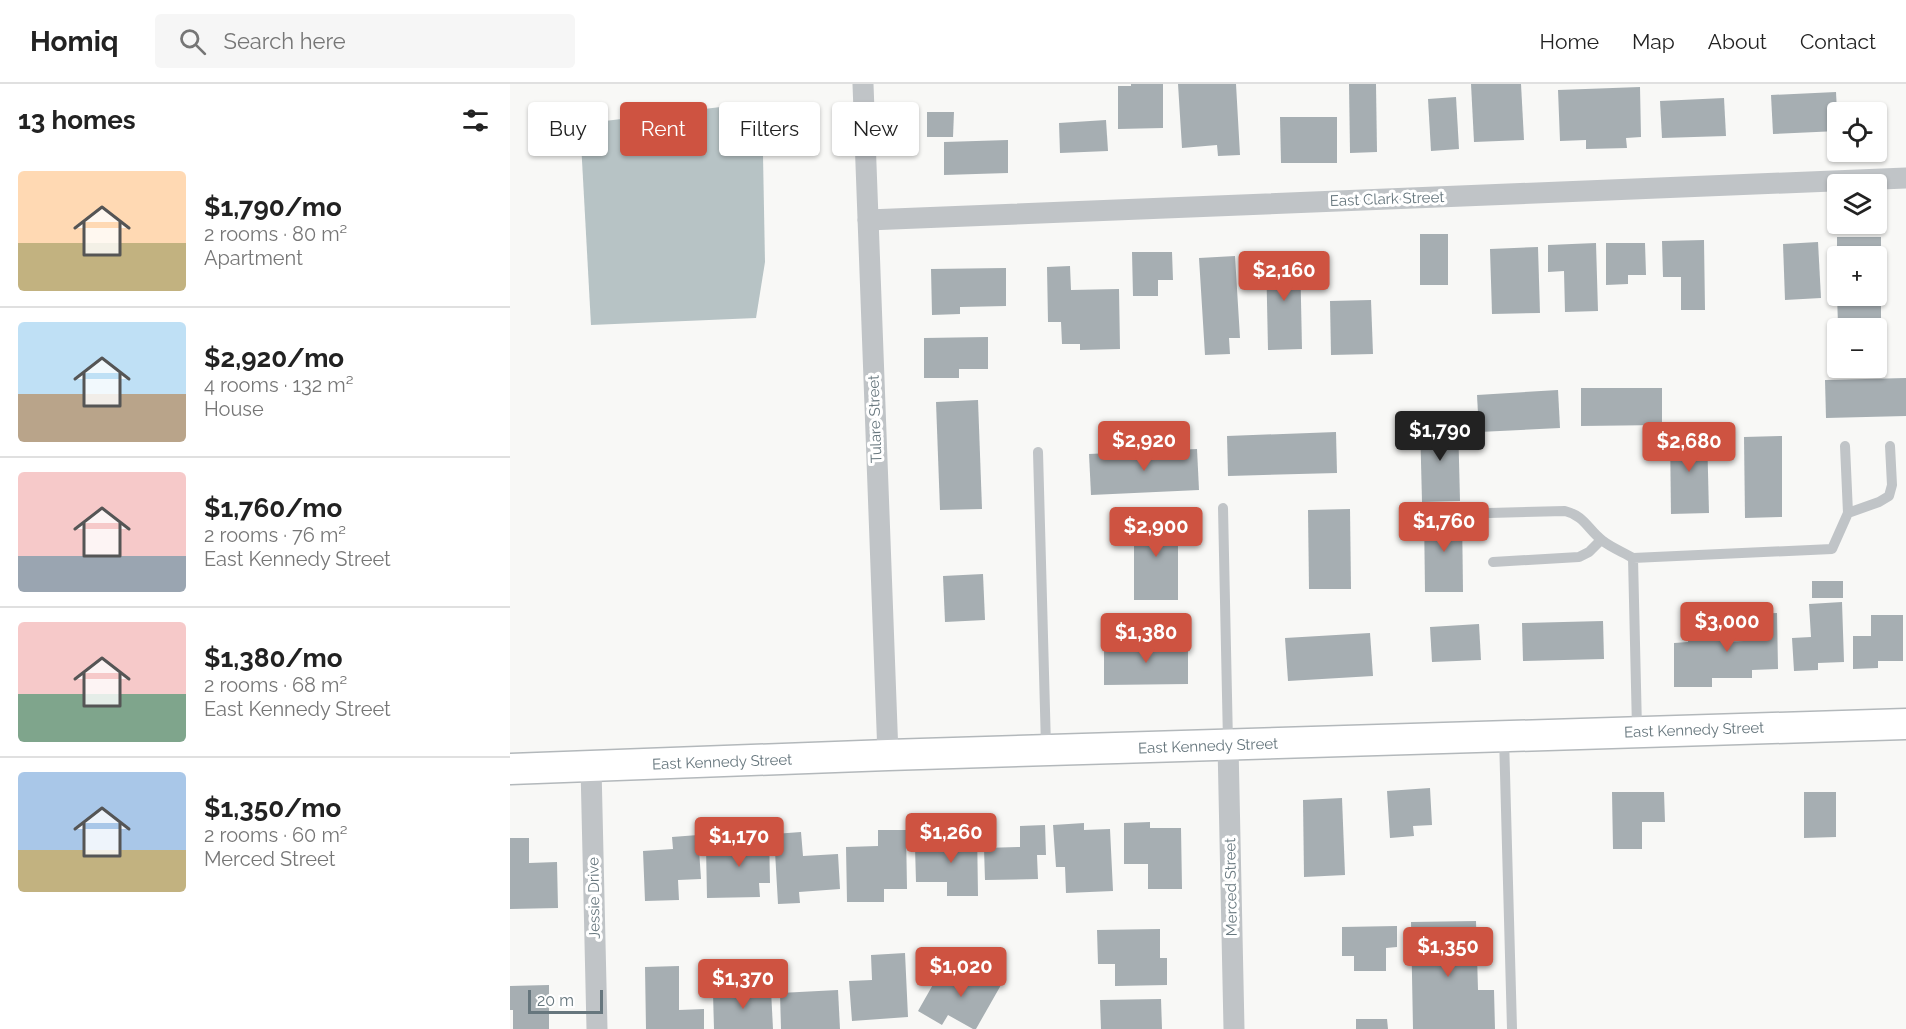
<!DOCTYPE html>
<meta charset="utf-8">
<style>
body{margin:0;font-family:Raleway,sans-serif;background:#f6f6f6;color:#222;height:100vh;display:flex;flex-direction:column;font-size:22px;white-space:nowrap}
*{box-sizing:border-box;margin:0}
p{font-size:20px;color:#767676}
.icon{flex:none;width:33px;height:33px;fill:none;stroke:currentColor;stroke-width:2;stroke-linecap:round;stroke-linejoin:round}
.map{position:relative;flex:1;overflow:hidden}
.details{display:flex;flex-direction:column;background:#fff;width:510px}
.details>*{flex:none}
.top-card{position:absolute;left:18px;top:18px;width:570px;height:54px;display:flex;gap:12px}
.tools{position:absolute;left:1317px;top:18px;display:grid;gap:12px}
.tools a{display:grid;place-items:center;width:60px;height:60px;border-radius:6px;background:#fff;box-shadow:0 2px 4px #0004;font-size:30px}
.scale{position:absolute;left:18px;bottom:15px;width:75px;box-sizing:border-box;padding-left:6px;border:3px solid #66767d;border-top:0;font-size:16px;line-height:21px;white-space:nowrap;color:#66767d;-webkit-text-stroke:4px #fff;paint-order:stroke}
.price{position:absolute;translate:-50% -51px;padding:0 14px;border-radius:6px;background:#ce5341;color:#fff;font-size:20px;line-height:39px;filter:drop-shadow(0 2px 3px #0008)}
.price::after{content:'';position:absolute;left:50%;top:36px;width:18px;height:14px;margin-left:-9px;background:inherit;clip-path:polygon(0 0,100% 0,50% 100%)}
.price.on{background:#222;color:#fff}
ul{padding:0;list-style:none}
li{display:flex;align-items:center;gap:18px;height:150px;padding:0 18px}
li+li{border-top:2px solid #e0e0e0}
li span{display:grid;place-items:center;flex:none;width:168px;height:120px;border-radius:6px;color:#555}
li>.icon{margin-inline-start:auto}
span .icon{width:72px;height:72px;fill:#fffc;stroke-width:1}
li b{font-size:26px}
h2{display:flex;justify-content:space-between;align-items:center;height:72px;padding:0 18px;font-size:26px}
.pill{padding:0 21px;border-radius:6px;background:#fff;box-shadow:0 2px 4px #0004;font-size:21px;line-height:54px}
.pill.on{background:#ce5341;color:#fff}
header{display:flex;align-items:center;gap:36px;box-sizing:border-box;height:84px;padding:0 30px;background:#fff;border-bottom:2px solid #e0e0e0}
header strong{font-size:28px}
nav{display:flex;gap:33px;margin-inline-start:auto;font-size:21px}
.search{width:420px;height:54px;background:#f6f6f6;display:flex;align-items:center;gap:15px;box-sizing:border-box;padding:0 21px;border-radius:6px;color:#767676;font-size:22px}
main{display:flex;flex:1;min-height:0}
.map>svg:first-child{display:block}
</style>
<header>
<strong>Homiq</strong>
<div class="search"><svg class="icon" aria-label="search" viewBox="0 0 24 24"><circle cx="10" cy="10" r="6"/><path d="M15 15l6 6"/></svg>Search here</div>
<nav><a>Home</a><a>Map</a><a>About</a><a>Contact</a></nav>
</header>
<main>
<section class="details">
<h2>13 homes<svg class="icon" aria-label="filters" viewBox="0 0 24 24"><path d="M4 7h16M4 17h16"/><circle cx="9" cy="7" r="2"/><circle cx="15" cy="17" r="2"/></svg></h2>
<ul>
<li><span style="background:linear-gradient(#ffd9b3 60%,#c2b280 0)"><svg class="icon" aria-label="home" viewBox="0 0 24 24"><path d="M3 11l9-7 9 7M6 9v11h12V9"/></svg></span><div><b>$1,790/mo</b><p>2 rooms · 80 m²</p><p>Apartment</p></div></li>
<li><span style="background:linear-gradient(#bfe0f5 60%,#b9a48a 0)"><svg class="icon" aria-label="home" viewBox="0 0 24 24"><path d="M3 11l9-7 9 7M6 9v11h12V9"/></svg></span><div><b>$2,920/mo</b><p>4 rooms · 132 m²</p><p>House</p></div></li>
<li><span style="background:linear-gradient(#f6c9c9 70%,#9aa5b1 0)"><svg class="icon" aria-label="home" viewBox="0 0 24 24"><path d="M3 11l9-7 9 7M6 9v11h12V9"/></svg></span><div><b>$1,760/mo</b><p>2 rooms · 76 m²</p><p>East Kennedy Street</p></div></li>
<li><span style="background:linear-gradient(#f6c9c9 60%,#7fa58c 0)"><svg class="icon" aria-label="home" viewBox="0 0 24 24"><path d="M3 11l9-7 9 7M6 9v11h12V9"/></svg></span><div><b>$1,380/mo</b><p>2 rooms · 68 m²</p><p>East Kennedy Street</p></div></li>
<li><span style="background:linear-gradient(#a9c7e8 65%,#c2b280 0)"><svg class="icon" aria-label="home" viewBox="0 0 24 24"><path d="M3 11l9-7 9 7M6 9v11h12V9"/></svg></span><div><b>$1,350/mo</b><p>2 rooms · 60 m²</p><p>Merced Street</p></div></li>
</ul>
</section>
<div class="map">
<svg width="1396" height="945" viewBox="0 0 1396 945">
<rect width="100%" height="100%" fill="#f8f8f6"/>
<path fill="#b7c3c5" d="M252 18 255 178 246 234 81 241 70 40Z"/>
<g fill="#a6aeb2">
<path d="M621 0H653V44L608 45V2H621Z"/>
<path d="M668 0H726L730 71 708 72 707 61 672 64Z"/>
<path d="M839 0H866L867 68 840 69Z"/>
<path d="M961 0H1011L1014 56 964 58Z"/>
<path d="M1130 3 1131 53 1116 54 1117 64 1076 65V56L1050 57 1048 6Z"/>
<path d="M1326 8 1328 47 1263 50 1261 11Z"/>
<path d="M946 13 949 65 921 67 918 15Z"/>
<path d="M1214 14 1216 52 1152 54 1150 17Z"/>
<path d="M417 28H444L443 53H417Z"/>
<path d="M770 33H827V79H771Z"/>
<path d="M596 36 598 67 550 69 549 39Z"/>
<path d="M498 56V89L434 91V58Z"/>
<rect x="910" y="150" width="28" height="51"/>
<path d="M1327 153H1371V240H1328L1327 212H1366V172H1327Z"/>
<path d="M1194 156 1195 226H1171V193H1153L1152 157Z"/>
<path d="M1308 158 1311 214 1275 216 1273 160Z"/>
<path d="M1086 159 1088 227 1055 228 1054 187 1038 188V161Z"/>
<path d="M1096 159H1135L1136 191H1118V200L1096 201Z"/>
<path d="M1028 163 1030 229 982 230 980 165Z"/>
<path d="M622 168H662L663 196H648V212H623Z"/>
<path d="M790 169 792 265 758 266 756 170Z"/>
<path d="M725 172 730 254H719L720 270 695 271 689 174Z"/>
<path d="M560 182 561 206 609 205 610 265 570 266V260H552L551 238H538L537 183Z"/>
<path d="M496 184V222L450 223V230L422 231 421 185Z"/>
<path d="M861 216 863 270 821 271 820 217Z"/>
<path d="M478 253V285H449V294H414V254Z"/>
<path d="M1396 294V332L1316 334 1315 296Z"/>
<path d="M1071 304H1152V341L1071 342Z"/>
<path d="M1048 306 1050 344 969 348 967 311Z"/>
<path d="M468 316 472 425 430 426 426 318Z"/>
<path d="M948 337 950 417 912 418 910 338Z"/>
<path d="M826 348 827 389 718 392 717 352Z"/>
<path d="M1197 348 1199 429 1161 430 1160 349Z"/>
<path d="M1272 352V433L1235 434 1234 353Z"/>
<path d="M687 365 689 406 581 411 579 370Z"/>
<path d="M840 425 841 505H799L798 426Z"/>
<path d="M914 429H952L953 508H915Z"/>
<rect x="624" y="432" width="44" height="84"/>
<path d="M473 490 475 536 435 538 433 492Z"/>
<rect x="1302" y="497" width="31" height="17"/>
<path d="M1332 518 1334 578 1308 579V586L1284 587 1282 554 1301 553 1299 520Z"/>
<path d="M1267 529 1268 585 1242 586V594H1202V603H1164V559L1178 558V544L1213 543V558L1234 557V530Z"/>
<path d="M1361 531H1393V577H1368V584L1343 585V552H1361Z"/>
<path d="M1093 537 1094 575 1013 577 1012 539Z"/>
<path d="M969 540 971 576 922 578 920 543Z"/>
<path d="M860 549 863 592 778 597 775 554Z"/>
<path d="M594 559H678V600L594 601Z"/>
<path d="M920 704 922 741 903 742 904 752 880 754 877 707Z"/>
<path d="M1102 708H1154L1155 738H1132V765H1103Z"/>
<path d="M1294 708H1326V753L1294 754Z"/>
<path d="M832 714 835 791 794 793 793 716Z"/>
<path d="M640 738V744H671L672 805H638V780H614V739Z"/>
<path d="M574 739V746L600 745 603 807 556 809 555 783H546L543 741Z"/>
<path d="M535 741 536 771H527L528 795 475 796 474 764 510 763V742Z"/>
<path d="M441 744H467L468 812H437V798H406L405 763 442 762Z"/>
<path d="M368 746H396L397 805H374V818H337L336 763 368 762Z"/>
<path d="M291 748 293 772 328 770 330 805 289 808 290 819 268 820 264 750Z"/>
<path d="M259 749 260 799H249L250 813 197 814 196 763 229 762 228 750Z"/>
<path d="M188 751 191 795 168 796 169 816 135 817 133 767 163 765 162 753Z"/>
<path d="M0 754H19V779L47 778 48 824 0 825Z"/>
<path d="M966 837 968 906H984L985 945H903L901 838Z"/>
<path d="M887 842V863L876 864V887H844V872H832V843Z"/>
<path d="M650 845V874H657V901L605 902V880H588L587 846Z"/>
<path d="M395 869 398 933 342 937 339 897 362 896 361 871Z"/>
<path d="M169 882V926L194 925V945H136L135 883Z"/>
<path d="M450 883 456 886 458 883 491 901 466 945H463L438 931 432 941 408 927 425 897 433 901 440 890 445 893Z"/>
<path d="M39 901V945H3V926H0V902Z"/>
<path d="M261 906 263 945H204L203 909Z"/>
<path d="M328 906 330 945H271L270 909Z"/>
<path d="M651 915 652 945H591L590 916Z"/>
<path d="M846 935H877L878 945H846Z"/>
</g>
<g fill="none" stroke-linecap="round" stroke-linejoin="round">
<defs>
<path id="secondary" d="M0 685 378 671 1396 640"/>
</defs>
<use href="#secondary" stroke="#b3b8bb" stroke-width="33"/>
<g stroke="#c0c4c7" stroke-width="10">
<path d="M1335 362 1338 429"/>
<path d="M528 368 536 663"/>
<path d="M713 424 718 658"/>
<path d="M979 429 1055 427C1075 432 1078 446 1093 457 1102 464 1113 468 1123 474"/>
<path d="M983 478 1069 473 1079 468 1091 456"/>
<path d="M1127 645 1123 474 1322 465 1338 429 1369 418 1379 412 1382 401 1380 362"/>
<path d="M994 653 1002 945"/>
</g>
<g stroke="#c0c4c7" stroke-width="21">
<path d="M353 0 378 671"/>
<path d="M358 136 1396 94"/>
<path d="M718 661 724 945"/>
<path d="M81 683 87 945"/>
</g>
<use href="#secondary" stroke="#fff" stroke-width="30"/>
</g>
<g text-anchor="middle" stroke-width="6" stroke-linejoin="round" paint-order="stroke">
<g font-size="15" fill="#66767d" stroke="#fff">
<text transform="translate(877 115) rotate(-2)" y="5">East Clark Street</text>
<text transform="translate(365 335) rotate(-92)" y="5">Tulare Street</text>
<text transform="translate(1184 646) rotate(-2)" y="5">East Kennedy Street</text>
<text transform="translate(698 662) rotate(-2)" y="5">East Kennedy Street</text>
<text transform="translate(212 678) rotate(-2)" y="5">East Kennedy Street</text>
<text transform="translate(721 803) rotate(-91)" y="5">Merced Street</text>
<text transform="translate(84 814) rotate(-91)" y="5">Jessie Drive</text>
</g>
</g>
</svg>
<div class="tools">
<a><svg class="icon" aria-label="locate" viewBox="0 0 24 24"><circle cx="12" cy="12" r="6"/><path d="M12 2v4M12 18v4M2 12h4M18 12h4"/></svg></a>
<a><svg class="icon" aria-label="layers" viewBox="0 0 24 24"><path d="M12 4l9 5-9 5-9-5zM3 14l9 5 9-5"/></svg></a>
<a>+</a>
<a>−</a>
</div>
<div class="scale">20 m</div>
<b class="price" style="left:774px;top:218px">$2,160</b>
<b class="price on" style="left:930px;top:378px">$1,790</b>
<b class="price" style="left:634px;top:388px">$2,920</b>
<b class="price" style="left:1179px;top:389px">$2,680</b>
<b class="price" style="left:934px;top:469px">$1,760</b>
<b class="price" style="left:646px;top:474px">$2,900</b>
<b class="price" style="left:1217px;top:569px">$3,000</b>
<b class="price" style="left:636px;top:580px">$1,380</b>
<b class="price" style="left:441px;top:780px">$1,260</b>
<b class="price" style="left:229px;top:784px">$1,170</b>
<b class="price" style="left:938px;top:894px">$1,350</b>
<b class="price" style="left:451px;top:914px">$1,020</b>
<b class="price" style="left:233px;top:926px">$1,370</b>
<div class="top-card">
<a class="pill">Buy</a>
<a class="pill on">Rent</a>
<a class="pill">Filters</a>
<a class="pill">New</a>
</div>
</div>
</main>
